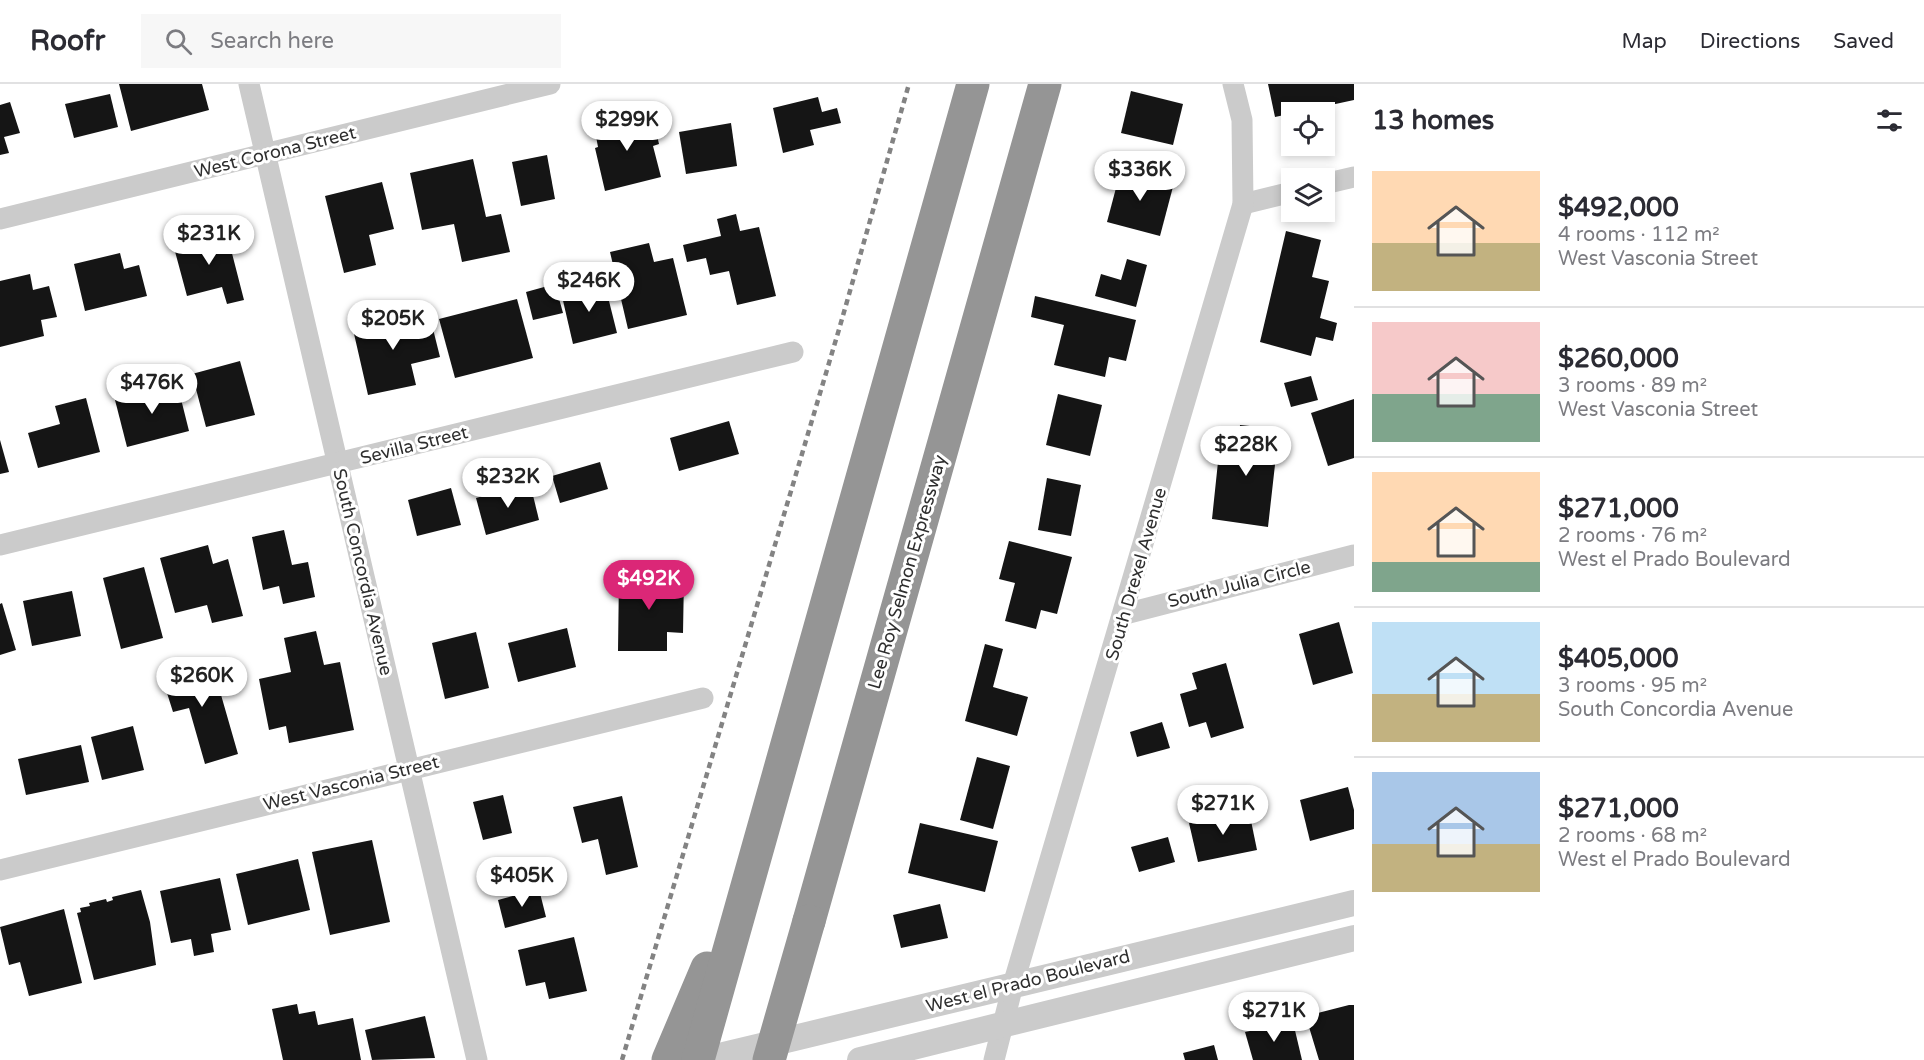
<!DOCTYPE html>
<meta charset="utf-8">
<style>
body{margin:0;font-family:"Varela Round",sans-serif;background:#f7f7f7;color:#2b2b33;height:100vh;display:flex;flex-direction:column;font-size:22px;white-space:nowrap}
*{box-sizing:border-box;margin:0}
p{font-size:20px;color:#7c7c81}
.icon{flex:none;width:33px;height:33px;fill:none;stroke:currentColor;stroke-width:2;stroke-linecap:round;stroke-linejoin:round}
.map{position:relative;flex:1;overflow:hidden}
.details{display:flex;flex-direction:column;background:#fff;width:570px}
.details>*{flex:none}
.buttons{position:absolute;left:1281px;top:18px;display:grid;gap:12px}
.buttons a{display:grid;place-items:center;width:54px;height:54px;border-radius:0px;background:#fff;box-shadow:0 3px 9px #0003;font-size:30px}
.price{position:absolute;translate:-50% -51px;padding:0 14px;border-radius:21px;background:#fff;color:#222;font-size:20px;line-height:39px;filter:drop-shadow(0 2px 3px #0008)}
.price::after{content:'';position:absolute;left:50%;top:36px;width:18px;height:14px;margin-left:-9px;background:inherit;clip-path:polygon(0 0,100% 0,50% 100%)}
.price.selected{background:#db2777;color:#fff}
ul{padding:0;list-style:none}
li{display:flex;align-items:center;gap:18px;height:150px;padding:0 18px}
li+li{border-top:2px solid #e1e1e2}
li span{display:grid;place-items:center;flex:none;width:168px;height:120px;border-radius:0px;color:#555}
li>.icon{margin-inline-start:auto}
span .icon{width:72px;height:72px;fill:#fffc;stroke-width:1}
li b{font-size:26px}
h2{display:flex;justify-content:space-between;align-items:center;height:72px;padding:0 18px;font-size:26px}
header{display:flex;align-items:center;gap:36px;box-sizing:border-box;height:84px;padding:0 30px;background:#fff;border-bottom:2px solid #e1e1e2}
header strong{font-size:28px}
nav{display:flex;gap:33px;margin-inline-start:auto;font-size:21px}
.search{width:420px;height:54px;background:#f7f7f7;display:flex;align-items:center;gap:15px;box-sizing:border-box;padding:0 21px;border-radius:0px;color:#7c7c81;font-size:22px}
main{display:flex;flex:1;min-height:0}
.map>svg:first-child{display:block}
</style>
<header>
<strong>Roofr</strong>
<div class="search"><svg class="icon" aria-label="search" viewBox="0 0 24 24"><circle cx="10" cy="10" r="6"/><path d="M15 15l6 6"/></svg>Search here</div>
<nav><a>Map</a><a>Directions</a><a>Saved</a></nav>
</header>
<main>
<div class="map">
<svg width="1354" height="976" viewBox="0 0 1354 976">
<rect width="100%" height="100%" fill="#fff"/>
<g fill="#151515">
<path d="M119 0H202L209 26 131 47Z"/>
<path d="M1268 0H1354V16L1275 33Z"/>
<path d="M1131 7 1183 20 1173 61 1121 49Z"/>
<path d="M110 10 118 43 74 54 65 20Z"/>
<path d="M818 13 822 28 837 24 841 39 810 46 814 61 783 69 773 24Z"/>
<path d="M10 18 20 49 4 53 9 69 0 71V21Z"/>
<path d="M652 30 659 60 653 62 661 93 605 107 595 64 598 63 594 42 623 35 624 42 625 37Z"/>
<path d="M731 39 737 82 686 90 679 48Z"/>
<path d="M547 71 555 115 521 122 512 78Z"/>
<path d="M473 75 486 133 501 130 510 168 462 178 454 140 422 146 410 89Z"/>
<path d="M1121 85 1174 99 1160 152 1107 138Z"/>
<path d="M382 98 394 145 369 151 376 181 344 189 325 112Z"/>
<path d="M736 130 740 147 759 143 776 212 737 221 729 187 710 191 706 174 687 178 683 161 721 152 717 135Z"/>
<path d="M226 146 244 216 227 220 222 203 187 212 173 160Z"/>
<path d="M1286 147 1321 156 1312 193 1329 197 1320 234 1337 239 1333 257 1316 253 1311 272 1260 258Z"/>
<path d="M649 159 654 178 673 174 687 231 628 245 610 168Z"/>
<path d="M120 169 124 185 139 181 147 212 85 227 74 180Z"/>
<path d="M1127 175 1147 181 1136 223 1095 212 1101 190 1121 196Z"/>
<path d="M30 190 33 206 49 202 57 233 41 236 44 252 0 263V197Z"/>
<path d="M604 197 617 249 573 260 561 208Z"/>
<path d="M555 200 563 229 533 236 526 208Z"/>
<path d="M1035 212 1136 236 1126 277 1109 273 1105 293 1054 281 1064 241 1031 233Z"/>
<path d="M517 215 533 274 455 294 439 235Z"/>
<path d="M409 228 413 245 432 241 440 273 411 280 416 301 368 311 352 241Z"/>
<path d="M240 277 255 331 206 343 192 290Z"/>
<path d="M1311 292 1318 316 1291 323 1284 299Z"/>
<path d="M177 299 189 347 127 363 115 316Z"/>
<path d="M1058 310 1102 321 1090 372 1046 361Z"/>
<path d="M86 314 100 368 38 384 28 349 60 340 55 322Z"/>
<path d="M1354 315V374L1328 382 1311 329Z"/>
<path d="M729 337 739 370 679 387 670 354Z"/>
<path d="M1240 341 1279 345 1268 443 1212 435 1220 359 1238 361Z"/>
<path d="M0 356 9 388 0 390Z"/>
<path d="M600 378 608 405 560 419 552 392Z"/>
<path d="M1047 394 1081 401 1071 452 1038 446Z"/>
<path d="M530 399 539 436 486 451 476 414Z"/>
<path d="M451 404 461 441 417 452 408 416Z"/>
<path d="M284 446 292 481 308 478 315 513 283 520 279 502 263 506 252 453Z"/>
<path d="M1009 457 1072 473 1057 530 1041 526 1036 545 1005 537 1015 499 999 495Z"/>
<path d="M208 461 213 480 228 475 243 532 212 539 207 521 175 529 160 474Z"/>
<path d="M144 483 163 554 121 565 103 494Z"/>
<path d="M619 491 684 492 683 549 667 548V567H618Z"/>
<path d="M72 507 81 552 32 562 23 517Z"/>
<path d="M2 519 16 566 0 571V520Z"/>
<path d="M1339 538 1353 589 1313 601 1299 550Z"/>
<path d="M567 544 576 583 518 598 508 559Z"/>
<path d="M316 547 324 581 340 578 354 646 289 659 286 642 269 646 259 595 291 588 284 554Z"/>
<path d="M476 548 489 604 445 615 432 559Z"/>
<path d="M985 560 1003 565 993 603 1028 613 1017 652 965 637Z"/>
<path d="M211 576 238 670 205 680 189 624 173 628 161 590Z"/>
<path d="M1226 579 1244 644 1211 654 1206 638 1189 643 1180 610 1197 605 1192 589Z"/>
<path d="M1162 638 1170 664 1137 673 1130 648Z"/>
<path d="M133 642 144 686 102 696 91 653Z"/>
<path d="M81 661 89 698 26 711 18 675Z"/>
<path d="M977 673 1010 682 993 745 960 736Z"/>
<path d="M1348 703 1354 726V745L1310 757 1300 716Z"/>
<path d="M503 711 512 749 483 756 473 718Z"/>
<path d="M622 712 638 783 606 791 598 755 582 759 573 723Z"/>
<path d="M1249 727 1257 766 1198 778 1189 739Z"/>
<path d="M920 739 998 757 985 808 908 789Z"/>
<path d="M1168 753 1175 778 1139 788 1131 763Z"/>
<path d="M372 756 390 838 330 851 312 768Z"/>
<path d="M298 775 310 826 248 841 236 790Z"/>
<path d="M220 794 231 846 211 850 214 868 194 872 191 855 171 859 160 807Z"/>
<path d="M539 805 546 833 505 844 498 816Z"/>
<path d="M141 806 150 838 156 881 94 896 77 829 81 828 80 824 90 822 89 819 106 815 107 818 113 816 112 813Z"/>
<path d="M940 820 948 854 901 864 893 831Z"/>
<path d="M64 825 82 899 29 912 20 878 9 881 0 843Z"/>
<path d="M574 853 587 907 549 915 545 898 526 902 518 866Z"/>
<path d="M297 920 299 930 315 927 318 941 353 934 361 976H283L272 925Z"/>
<path d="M1349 921H1354V976H1319L1309 943 1313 942 1310 931Z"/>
<path d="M425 932 435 974 372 976 365 946Z"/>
<path d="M1293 938 1302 976H1253L1245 948Z"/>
<path d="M1214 961 1218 976H1185L1183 969Z"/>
</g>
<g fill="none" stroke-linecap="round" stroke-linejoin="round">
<g stroke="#cbcbcb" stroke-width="21">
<path d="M249 0 477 976"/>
<path d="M1324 100 1354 93"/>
<path d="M1243 120 1292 108"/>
<path d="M0 135 550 0"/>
<path d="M0 461 793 268"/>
<path d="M1125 530 1354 471"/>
<path d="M0 786 703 614"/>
<path d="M994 976 1013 901 1243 120 1242 36 1233 0"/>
</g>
<g stroke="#cbcbcb" stroke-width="26">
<path d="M703 976 1354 819"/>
<path d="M860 976 1354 854"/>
</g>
<g stroke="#959595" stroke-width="33">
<path d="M809 837 1045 0"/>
<path d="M668 976 707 884"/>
<path d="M698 976 973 0"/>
</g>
<path stroke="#838383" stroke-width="4.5" stroke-dasharray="6 4.5" stroke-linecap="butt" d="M622 976 840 242 909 0"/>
<path stroke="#959595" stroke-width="33" d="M769 976 809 837"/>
</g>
<g text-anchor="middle" stroke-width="6" stroke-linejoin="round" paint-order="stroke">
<g font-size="18" fill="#2e2e2e" stroke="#fff">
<text transform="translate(275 68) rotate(-14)" y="6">West Corona Street</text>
<text transform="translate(414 361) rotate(-14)" y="6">Sevilla Street</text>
<text transform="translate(363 488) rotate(77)" y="6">South Concordia Avenue</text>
<text transform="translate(907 488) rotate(-74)" y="6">Lee Roy Selmon Expressway</text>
<text transform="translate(1136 490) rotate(-74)" y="6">South Drexel Avenue</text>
<text transform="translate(1239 500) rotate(-14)" y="6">South Julia Circle</text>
<text transform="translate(351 699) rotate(-14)" y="6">West Vasconia Street</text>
<text transform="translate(1028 897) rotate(-14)" y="6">West el Prado Boulevard</text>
</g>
</g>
</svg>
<div class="buttons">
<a><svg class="icon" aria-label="locate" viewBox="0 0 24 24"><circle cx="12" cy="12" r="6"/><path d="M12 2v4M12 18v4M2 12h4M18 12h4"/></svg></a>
<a><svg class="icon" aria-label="layers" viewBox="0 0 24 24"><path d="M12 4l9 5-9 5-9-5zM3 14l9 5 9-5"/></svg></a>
</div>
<b class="price" style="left:627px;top:68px">$299K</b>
<b class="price" style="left:1140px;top:118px">$336K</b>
<b class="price" style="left:209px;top:182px">$231K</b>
<b class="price" style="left:589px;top:229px">$246K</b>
<b class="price" style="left:393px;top:267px">$205K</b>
<b class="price" style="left:152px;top:331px">$476K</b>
<b class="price" style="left:1246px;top:393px">$228K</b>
<b class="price" style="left:508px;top:425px">$232K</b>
<b class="price selected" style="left:649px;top:527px">$492K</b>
<b class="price" style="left:202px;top:624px">$260K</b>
<b class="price" style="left:1223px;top:752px">$271K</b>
<b class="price" style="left:522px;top:824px">$405K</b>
<b class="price" style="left:1274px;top:959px">$271K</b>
</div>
<section class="details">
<h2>13 homes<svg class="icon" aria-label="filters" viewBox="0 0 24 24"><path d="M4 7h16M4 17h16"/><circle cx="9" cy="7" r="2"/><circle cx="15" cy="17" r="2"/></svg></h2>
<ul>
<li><span style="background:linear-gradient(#ffd9b3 60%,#c2b280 0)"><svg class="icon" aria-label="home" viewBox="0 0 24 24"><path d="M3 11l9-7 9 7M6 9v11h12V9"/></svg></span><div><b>$492,000</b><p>4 rooms · 112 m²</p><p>West Vasconia Street</p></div></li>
<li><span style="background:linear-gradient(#f6c9c9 60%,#7fa58c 0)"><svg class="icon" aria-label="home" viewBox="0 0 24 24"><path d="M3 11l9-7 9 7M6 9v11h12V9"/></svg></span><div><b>$260,000</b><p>3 rooms · 89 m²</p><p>West Vasconia Street</p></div></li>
<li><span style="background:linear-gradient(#ffd9b3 75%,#7fa58c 0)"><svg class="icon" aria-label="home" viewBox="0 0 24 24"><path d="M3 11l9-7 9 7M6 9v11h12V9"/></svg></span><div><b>$271,000</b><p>2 rooms · 76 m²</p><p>West el Prado Boulevard</p></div></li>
<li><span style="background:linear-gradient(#bfe0f5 60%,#c2b280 0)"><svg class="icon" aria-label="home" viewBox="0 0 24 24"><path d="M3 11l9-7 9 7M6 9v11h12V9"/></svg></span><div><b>$405,000</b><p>3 rooms · 95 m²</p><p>South Concordia Avenue</p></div></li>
<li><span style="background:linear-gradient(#a9c7e8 60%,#c2b280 0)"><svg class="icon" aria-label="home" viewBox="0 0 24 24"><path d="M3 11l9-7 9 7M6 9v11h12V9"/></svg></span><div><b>$271,000</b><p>2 rooms · 68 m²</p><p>West el Prado Boulevard</p></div></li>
</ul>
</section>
</main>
